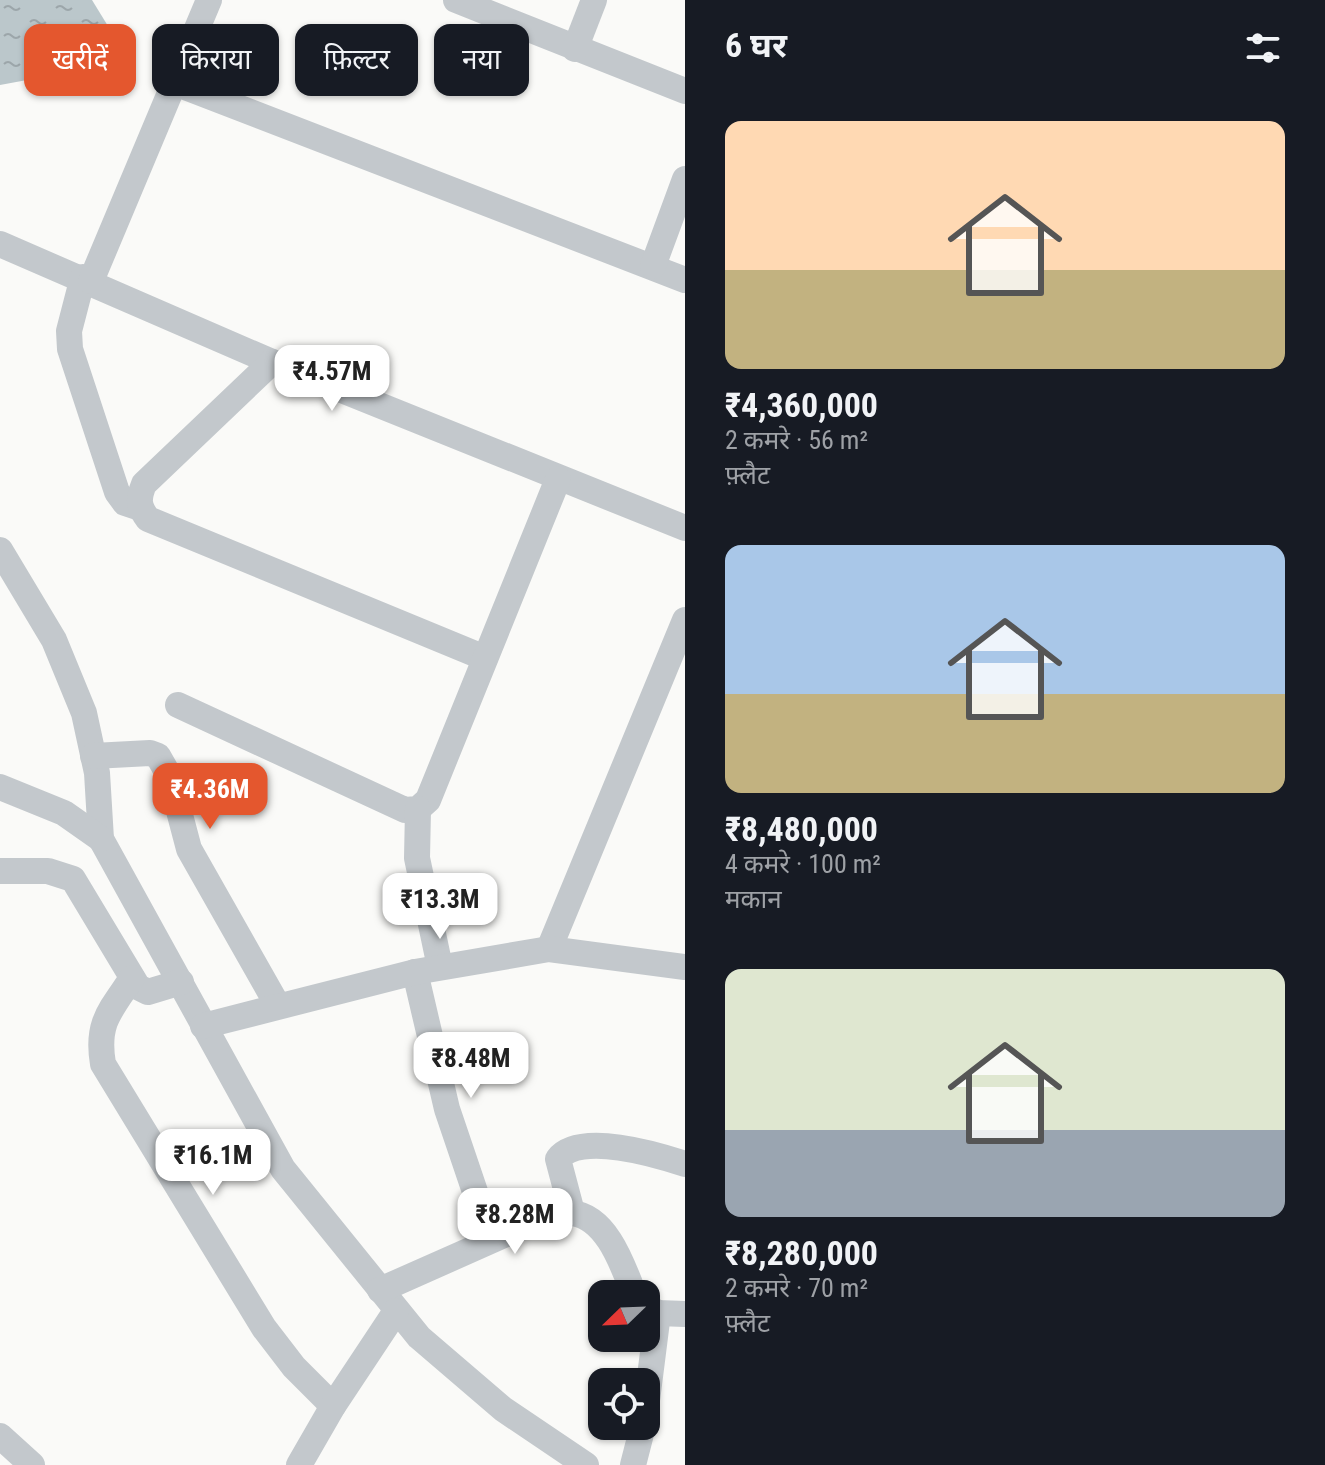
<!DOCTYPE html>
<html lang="hi">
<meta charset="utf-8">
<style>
body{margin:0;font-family:"Roboto Condensed","Noto Sans Devanagari",sans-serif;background:#20242c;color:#f1f3f6;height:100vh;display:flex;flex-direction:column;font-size:30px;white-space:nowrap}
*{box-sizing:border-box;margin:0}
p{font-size:26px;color:#9ea1a6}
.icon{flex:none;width:44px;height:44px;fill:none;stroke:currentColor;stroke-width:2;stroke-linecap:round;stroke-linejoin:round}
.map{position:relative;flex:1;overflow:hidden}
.details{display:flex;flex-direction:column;background:#171b24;width:640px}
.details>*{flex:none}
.top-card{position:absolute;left:24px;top:24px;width:540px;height:72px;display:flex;gap:16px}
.needle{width:52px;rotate:247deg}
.buttons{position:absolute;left:588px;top:1280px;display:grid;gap:16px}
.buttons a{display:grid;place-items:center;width:72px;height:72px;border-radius:16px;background:#171b24;box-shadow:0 2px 6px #0004;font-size:40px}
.price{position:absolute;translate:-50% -68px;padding:0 18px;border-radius:16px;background:#fff;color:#222;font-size:26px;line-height:52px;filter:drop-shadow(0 2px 4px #0008)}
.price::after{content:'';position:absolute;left:50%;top:48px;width:24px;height:18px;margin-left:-12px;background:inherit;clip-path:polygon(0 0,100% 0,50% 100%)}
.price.current{background:#e4572e;color:#fff}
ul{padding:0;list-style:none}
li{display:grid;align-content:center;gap:16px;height:424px;padding:0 40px}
li span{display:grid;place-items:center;height:248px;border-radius:16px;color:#555}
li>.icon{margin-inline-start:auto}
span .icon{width:144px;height:144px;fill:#fffc;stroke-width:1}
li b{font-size:34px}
h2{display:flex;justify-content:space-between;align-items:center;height:96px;padding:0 40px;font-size:34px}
.chip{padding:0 28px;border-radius:16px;background:#171b24;box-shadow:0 2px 6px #0004;font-size:28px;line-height:72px}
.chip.current{background:#e4572e;color:#fff}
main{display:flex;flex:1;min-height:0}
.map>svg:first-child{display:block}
</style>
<main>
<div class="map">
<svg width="685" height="1465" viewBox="0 0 685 1465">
<defs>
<pattern id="water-ripples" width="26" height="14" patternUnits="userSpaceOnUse" patternTransform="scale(2)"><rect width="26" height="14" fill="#bbc7cb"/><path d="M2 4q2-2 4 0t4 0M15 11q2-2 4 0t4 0" fill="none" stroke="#9ca6aa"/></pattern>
</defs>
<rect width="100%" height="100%" fill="#fafaf8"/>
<path fill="url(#water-ripples)" d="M0 0H92L111 31 92 68 0 85Z"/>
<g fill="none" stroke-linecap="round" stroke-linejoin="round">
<g stroke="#c3c8cc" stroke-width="26">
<path d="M456 0 685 91"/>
<path d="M575 49 594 0"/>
<path d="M175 83 685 280"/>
<path d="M0 244 272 362 685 528"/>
<path d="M653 266 685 179"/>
<path d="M83 277 69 331 70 349 117 492 125 503 140 508"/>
<path d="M91 281 209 0"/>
<path d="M272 362 144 484C138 499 138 506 148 519L485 658"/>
<path d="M0 550 54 640 84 713 97 773 101 839 283 1169 419 1337 503 1409 586 1465"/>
<path d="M178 705 405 810 418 809 428 800 558 479"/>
<path d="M93 756 150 753 158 756 170 777 189 849 278 1006"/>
<path d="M0 787 64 813 101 839"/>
<path d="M418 809 417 858 440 967"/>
<path d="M0 871H48L73 879 138 987 148 992 181 982"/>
<path d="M549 949 685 620"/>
<path d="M415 972 447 1109 491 1239"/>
<path d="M132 978C110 1011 96 1023 103 1064L264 1328 294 1367 333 1406"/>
<path d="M203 1026 415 972 549 949 685 967"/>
<path d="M572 1212 558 1159C579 1131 658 1155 685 1164"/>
<path d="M380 1290 547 1216C554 1215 565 1212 572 1213 607 1217 623 1266 634 1294"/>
<path d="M646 1307 658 1313 685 1314"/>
<path d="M646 1408 658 1313"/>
<path d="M0 1436 32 1465"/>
<path d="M299 1465 333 1406 396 1311"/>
<path d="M633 1465 643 1426"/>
</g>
</g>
</svg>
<div class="buttons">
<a><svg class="needle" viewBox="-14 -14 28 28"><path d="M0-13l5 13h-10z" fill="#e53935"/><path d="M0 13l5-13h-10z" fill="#9ea1a6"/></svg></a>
<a><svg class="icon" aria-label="locate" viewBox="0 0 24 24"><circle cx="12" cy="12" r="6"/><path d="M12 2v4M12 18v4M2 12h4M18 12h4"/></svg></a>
</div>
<b class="price" style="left:332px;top:413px">₹4.57M</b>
<b class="price current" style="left:210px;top:831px">₹4.36M</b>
<b class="price" style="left:440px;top:941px">₹13.3M</b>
<b class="price" style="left:471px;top:1100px">₹8.48M</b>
<b class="price" style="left:213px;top:1197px">₹16.1M</b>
<b class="price" style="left:515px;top:1256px">₹8.28M</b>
<div class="top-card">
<a class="chip current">खरीदें</a>
<a class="chip">किराया</a>
<a class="chip">फ़िल्टर</a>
<a class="chip">नया</a>
</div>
</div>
<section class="details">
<h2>6 घर<svg class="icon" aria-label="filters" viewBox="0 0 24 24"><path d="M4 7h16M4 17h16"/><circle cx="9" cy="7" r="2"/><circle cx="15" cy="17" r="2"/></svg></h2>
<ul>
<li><span style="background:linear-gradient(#ffd9b3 60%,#c2b280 0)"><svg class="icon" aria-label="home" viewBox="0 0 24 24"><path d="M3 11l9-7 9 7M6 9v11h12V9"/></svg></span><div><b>₹4,360,000</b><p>2 कमरे · 56 m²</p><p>फ़्लैट</p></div></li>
<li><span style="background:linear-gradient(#a9c7e8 60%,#c2b280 0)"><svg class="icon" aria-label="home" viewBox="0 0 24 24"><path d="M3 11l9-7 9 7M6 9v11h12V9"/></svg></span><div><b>₹8,480,000</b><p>4 कमरे · 100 m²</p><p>मकान</p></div></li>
<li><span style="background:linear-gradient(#dfe7d0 65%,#9aa5b1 0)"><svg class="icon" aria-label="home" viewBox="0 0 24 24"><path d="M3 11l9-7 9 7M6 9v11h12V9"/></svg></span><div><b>₹8,280,000</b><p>2 कमरे · 70 m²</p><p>फ़्लैट</p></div></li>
</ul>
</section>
</main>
